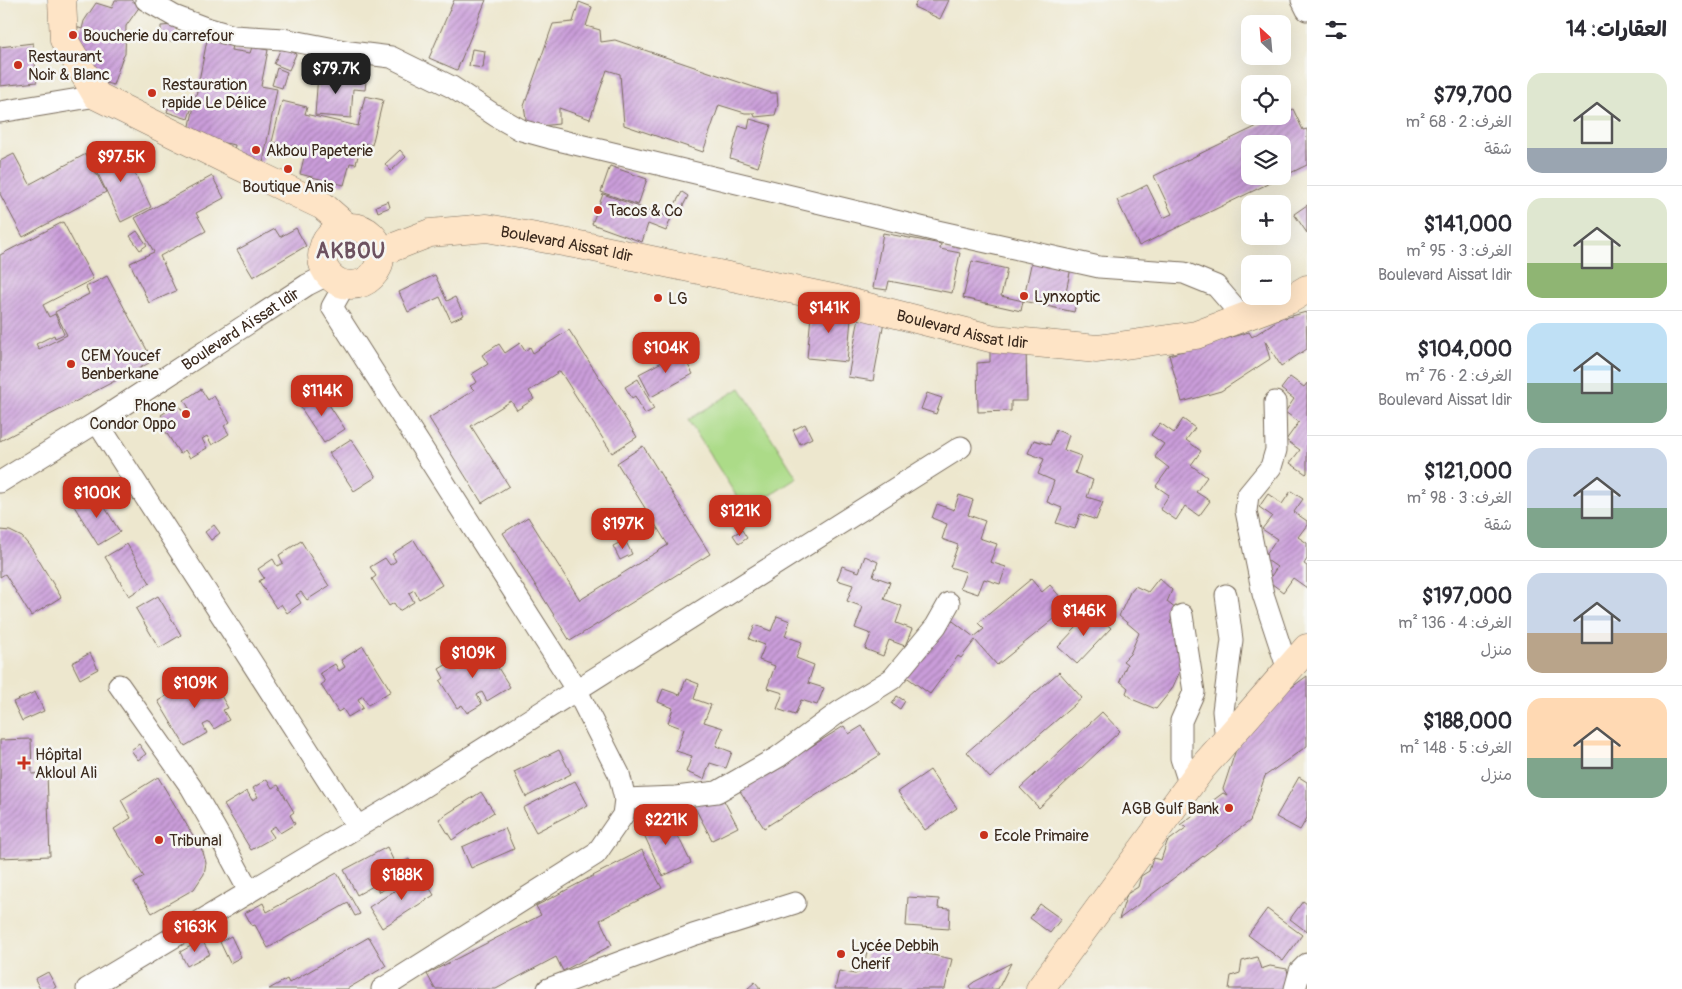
<!DOCTYPE html>
<html lang="ar">
<meta charset="utf-8">
<style>
body{margin:0;font-family:Pangolin,"Playpen Sans Arabic",sans-serif;background:#f7f7f7;color:#2b2b33;direction:rtl;height:100vh;display:flex;flex-direction:column;font-size:19px;white-space:nowrap}
*{box-sizing:border-box;margin:0}
p{font-size:16px;color:#7c7c81}
.icon{flex:none;width:28px;height:28px;fill:none;stroke:currentColor;stroke-width:2;stroke-linecap:round;stroke-linejoin:round}
.map{position:relative;flex:1;overflow:hidden;direction:ltr}
.panel{display:flex;flex-direction:column;background:#fff;width:375px}
.panel>*{flex:none}
.needle{width:32px;rotate:334deg}
.fabs{position:absolute;left:1241px;top:15px;display:grid;gap:10px}
.fabs a{display:grid;place-items:center;width:50px;height:50px;border-radius:10px;background:#fff;box-shadow:0 5px 20px #0002;font-size:25px}
.price{position:absolute;translate:-50% -42px;padding:0 11px;border-radius:10px;background:#c8321e;color:#fff;font-size:16px;line-height:32px;filter:drop-shadow(0 1px 2px #0008)}
.price::after{content:'';position:absolute;left:50%;top:30px;width:15px;height:11px;margin-left:-8px;background:inherit;clip-path:polygon(0 0,100% 0,50% 100%)}
.price.current{background:#222;color:#fff}
ul{padding:0;list-style:none}
li{display:flex;align-items:center;gap:15px;height:125px;padding:0 15px}
li+li{border-top:1px solid #e1e1e2}
li span{display:grid;place-items:center;flex:none;width:140px;height:100px;border-radius:15px;color:#555}
li>.icon{margin-inline-start:auto}
span .icon{width:60px;height:60px;fill:#fffc;stroke-width:1}
li b{font-size:21px}
h2{display:flex;justify-content:space-between;align-items:center;height:60px;padding:0 15px;font-size:21px}
main{display:flex;flex:1;min-height:0}
.map>svg:first-child{display:block}
</style>
<main>
<section class="panel">
<h2>العقارات: 14<svg class="icon" aria-label="filters" viewBox="0 0 24 24"><path d="M4 7h16M4 17h16"/><circle cx="9" cy="7" r="2"/><circle cx="15" cy="17" r="2"/></svg></h2>
<ul>
<li><span style="background:linear-gradient(#dfe7d0 75%,#9aa5b1 0)"><svg class="icon" aria-label="home" viewBox="0 0 24 24"><path d="M3 11l9-7 9 7M6 9v11h12V9"/></svg></span><div><b>$79,700</b><p>الغرف: 2 · 68 m²</p><p>شقة</p></div></li>
<li><span style="background:linear-gradient(#dfe7d0 65%,#8fb573 0)"><svg class="icon" aria-label="home" viewBox="0 0 24 24"><path d="M3 11l9-7 9 7M6 9v11h12V9"/></svg></span><div><b>$141,000</b><p>الغرف: 3 · 95 m²</p><p>Boulevard Aissat Idir</p></div></li>
<li><span style="background:linear-gradient(#bfe0f5 60%,#7fa58c 0)"><svg class="icon" aria-label="home" viewBox="0 0 24 24"><path d="M3 11l9-7 9 7M6 9v11h12V9"/></svg></span><div><b>$104,000</b><p>الغرف: 2 · 76 m²</p><p>Boulevard Aissat Idir</p></div></li>
<li><span style="background:linear-gradient(#c9d6e8 60%,#7fa58c 0)"><svg class="icon" aria-label="home" viewBox="0 0 24 24"><path d="M3 11l9-7 9 7M6 9v11h12V9"/></svg></span><div><b>$121,000</b><p>الغرف: 3 · 98 m²</p><p>شقة</p></div></li>
<li><span style="background:linear-gradient(#c9d6e8 60%,#b9a48a 0)"><svg class="icon" aria-label="home" viewBox="0 0 24 24"><path d="M3 11l9-7 9 7M6 9v11h12V9"/></svg></span><div><b>$197,000</b><p>الغرف: 4 · 136 m²</p><p>منزل</p></div></li>
<li><span style="background:linear-gradient(#ffd9b3 60%,#7fa58c 0)"><svg class="icon" aria-label="home" viewBox="0 0 24 24"><path d="M3 11l9-7 9 7M6 9v11h12V9"/></svg></span><div><b>$188,000</b><p>الغرف: 5 · 148 m²</p><p>منزل</p></div></li>
</ul>
</section>
<div class="map">
<svg width="1307" height="989" viewBox="0 0 1307 989">
<defs>
<pattern id="building-hatch" width="6" height="6" patternUnits="userSpaceOnUse" patternTransform="scale(1.25)"><rect width="6" height="6" fill="#ca9dda"/><path d="M-1 1l2-2M0 6l6-6M5 7l2-2" fill="none" stroke="#a580b0"/></pattern>
</defs>
<rect width="100%" height="100%" fill="#f6f6f2"/>
<filter id="ink" filterUnits="userSpaceOnUse"><feTurbulence type="fractalNoise" baseFrequency=".02" numOctaves="2"/><feDisplacementMap in="SourceGraphic" scale="10" xChannelSelector="R" yChannelSelector="G"/><feConvolveMatrix kernelMatrix="1 2 1 2 8 2 1 2 1" color-interpolation-filters="sRGB"/></filter>
<filter id="wash" filterUnits="userSpaceOnUse"><feTurbulence type="fractalNoise" baseFrequency=".0096" numOctaves="4" result="noise"/><feDisplacementMap in="SourceGraphic" scale="20" xChannelSelector="R" yChannelSelector="G"/><feGaussianBlur stdDeviation="1.12" result="paint"/><feColorMatrix in="noise" values="0 0 0 0 0 0 0 0 0 0 0 0 0 0 0 0 0 1.4 0 .05"/><feComposite in="paint" operator="in"/></filter>
<g filter="url(#wash)">
<rect width="100%" height="100%" fill="#ede7ce"/>
<path fill="#acdb88" stroke="#748253" d="M740 388 797 478 746 511 688 420Z"/>
<g id="blocks">
<g fill="url(#building-hatch)" fill-rule="evenodd">
<path d="M115 0H131L140 6 126 26 125 54 122 59 113 85 106 83 94 75 75 49 76 27 82 29 84 21 96 3 112 8Z"/>
<path d="M454 0H486L457 70 429 58Z"/>
<path d="M917 0H949L940 19 914 7Z"/>
<path d="M579 2 592 7 586 26 600 30 601 42 615 40 771 93H777L778 105 775 115 755 117 754 113H745L719 105 703 152 624 125 620 74 607 70 590 119 559 108V124L522 128 526 118 524 106 553 24 573 22Z"/>
<path d="M176 25 177 41 161 42V26Z"/>
<path d="M207 40 232 45 231 50 250 53 252 47 268 50 261 86 277 89 263 163 233 157 235 145 188 136Z"/>
<path d="M33 43 37 82 0 86V47Z"/>
<path d="M281 48 296 54 289 70 274 64Z"/>
<path d="M472 49 485 51 483 68 469 66Z"/>
<path d="M277 68 287 72 282 88 272 85Z"/>
<path d="M318 74 352 77V80L366 81 365 90 353 89 351 118 315 115Z"/>
<path d="M365 96 383 100 372 145 361 143 356 164 350 163 344 185 300 174 306 149 272 142 282 101 307 107 305 114 358 126Z"/>
<path d="M171 100 192 107 188 119 167 112Z"/>
<path d="M1293 109 1303 130 1307 129V165L1139 246 1117 200 1147 185 1163 218 1172 214 1154 176 1278 116H1282V114ZM1250 144H1282V176H1250Z"/>
<path d="M750 119 771 125 758 167 730 158 739 126 748 129Z"/>
<path d="M121 144 151 207 121 222 91 159Z"/>
<path d="M400 150 406 157 391 171 385 164Z"/>
<path d="M14 154 30 184 86 154 106 192 23 237 0 194V161Z"/>
<path d="M610 166 647 179 638 205 601 192Z"/>
<path d="M212 176 224 198 196 213 206 231 160 256 176 291 149 303 130 263 154 252 135 218Z"/>
<path d="M682 192 688 196 681 210 674 206Z"/>
<path d="M603 194 671 218 666 231 648 224 642 242 592 224Z"/>
<path d="M388 201 390 207 378 212 376 206Z"/>
<path d="M1307 205V233L1294 214Z"/>
<path d="M63 222 93 279 43 305 49 317 55 314 64 334 55 338 54 335 36 344 39 349 67 335 55 312 89 294 86 287 107 276 153 361 0 441V255Z"/>
<path d="M296 228 306 246 253 277 237 250 275 229 280 237Z"/>
<path d="M137 231 147 245 140 250 130 236Z"/>
<path d="M883 233 941 244 940 249 960 253 952 293 889 281 887 290 873 288Z"/>
<path d="M1032 260 1071 268 1065 296 1077 299 1074 312 1023 301 1021 311 963 298 972 261 1007 269 1001 296 1023 301Z"/>
<path d="M435 275 447 301 455 297 464 315 451 321 440 297 408 312 399 292Z"/>
<path d="M812 305 852 309 847 362 807 358Z"/>
<path d="M860 312 885 316 873 381 848 377Z"/>
<path d="M1306 312 1307 349 1281 366 1265 341 1270 359 1221 391 1182 402 1169 355 1249 332 1252 337 1284 316 1285 318Z"/>
<path d="M569 330 637 437 612 453 560 371 529 391 534 399 517 410 511 401 471 426 509 486 482 503 429 418 474 390 470 386 477 382 472 374 488 364 482 355 499 344 505 353 520 343 525 351 530 347 533 353Z"/>
<path d="M1026 346 1027 401H1011V411L978 412 977 363 990 362V348Z"/>
<path d="M681 352 693 374 651 397 639 374Z"/>
<path d="M1290 377 1304 387 1307 383V473L1306 474 1290 463 1300 450 1286 440 1299 422 1285 412 1294 399 1281 389Z"/>
<path d="M638 379 654 409 645 414 635 396 632 398 625 387Z"/>
<path d="M201 389 208 400 214 396 230 422 224 426 229 434 212 445 207 436 202 439 207 448 190 458 185 450 180 454 162 426 167 423 161 415 178 404 183 412 189 408 184 400Z"/>
<path d="M320 391 345 429 324 443 299 405Z"/>
<path d="M927 393 942 398 936 414 921 409Z"/>
<path d="M1183 419 1195 428 1186 440 1201 451 1191 465 1207 477 1196 492 1210 501 1199 516 1185 506 1176 520 1160 509 1169 495 1156 486 1169 468 1155 457 1164 444 1151 435 1160 423 1174 433Z"/>
<path d="M805 424 812 438 800 444 793 430Z"/>
<path d="M1056 430 1069 435 1064 450 1081 456 1075 473 1093 480 1087 497 1103 502 1096 520 1080 514 1075 529 1056 523 1062 508 1047 502 1054 481 1038 474 1044 459 1028 453 1034 440 1050 445Z"/>
<path d="M351 439 376 477 354 491 329 453Z"/>
<path d="M643 446 710 554 570 641 503 533 528 517 580 600 668 545 617 463Z"/>
<path d="M1291 491 1303 499 1294 512 1307 521V525L1298 537 1307 543V559L1304 564 1307 566V588L1293 578 1283 592 1268 581 1277 567 1264 558 1277 539 1262 529 1272 516 1259 507 1268 494 1282 504Z"/>
<path d="M96 493 120 532 98 545 74 506Z"/>
<path d="M959 495 973 500 968 515 985 521 979 538 997 544 990 562 1006 567 1000 584 984 579 978 594 960 588 966 572 950 567 958 545 942 539 947 524 932 518 937 504 954 510Z"/>
<path d="M214 525 220 533 211 540 205 532Z"/>
<path d="M0 530 10 531 22 537 32 549 61 597 31 616 5 574 0 577Z"/>
<path d="M742 530 747 538 739 544 733 535Z"/>
<path d="M414 540 442 585 419 599 414 590 409 593 414 602 399 611 394 603 389 606 372 579 376 576 370 567 385 558 390 565 396 561 392 554Z"/>
<path d="M625 540 632 554 620 560 613 546Z"/>
<path d="M301 541 329 586 307 600 301 592 296 595 301 603 287 613 281 604 276 608 259 581 264 578 258 569 273 559 277 566 283 563 279 555Z"/>
<path d="M127 544 150 583 129 596 105 557Z"/>
<path d="M865 556 878 562 873 576 890 582 884 599 902 606 896 623 912 629 905 646 889 640 883 656 865 649 871 634 855 628 863 607 847 601 853 585 837 580 842 566 859 572Z"/>
<path d="M1159 578 1172 590 1167 602 1176 609 1170 623 1184 634 1187 655 1172 689 1156 709 1134 700 1126 693 1128 688 1120 681 1127 664 1123 661 1130 654 1139 633 1119 616 1130 592 1135 586 1148 592Z"/>
<path d="M1031 579 1042 592 1050 585 1069 607 997 665 975 640 961 658 958 656 930 694 901 673 945 615 974 637 984 629 978 623Z"/>
<path d="M158 596 181 635 159 648 136 609Z"/>
<path d="M1092 611 1111 628 1077 664 1058 647Z"/>
<path d="M777 616 790 621 785 636 802 642 796 658 814 665 808 683 824 688 817 705 801 700 795 715 777 709 783 693 767 688 775 666 759 660 765 645 749 639 755 625 771 631Z"/>
<path d="M482 642 510 687 487 701 482 692 477 695 482 704 467 713 462 705 457 708 440 681 444 678 439 669 454 660 458 667 464 663 460 656Z"/>
<path d="M363 646 391 691 368 705 363 696 358 699 363 708 348 717 343 709 338 712 321 685 325 682 320 673 335 664 339 671 345 667 341 660Z"/>
<path d="M90 653 98 669 80 679 72 663Z"/>
<path d="M1059 672 1082 698 990 778 967 752Z"/>
<path d="M201 675 206 683 212 680 228 708 223 710 229 720 214 729 209 722 203 725 207 733 185 746 158 701 181 687 186 696 191 693 186 684Z"/>
<path d="M1307 676V746L1265 776 1250 821 1119 919 1127 894 1138 887 1141 876 1149 871 1153 858 1161 860 1167 842 1187 827 1180 825 1223 793 1227 795 1223 789 1245 722Z"/>
<path d="M686 679 699 684 694 699 711 705 704 722 723 728 716 746 732 752 726 768 710 763 704 779 686 772 692 756 676 751 684 729 668 723 673 708 658 702 663 689 680 695Z"/>
<path d="M35 692 44 711 22 721 13 702Z"/>
<path d="M897 696 905 701 900 709 892 704Z"/>
<path d="M1102 712 1120 731 1039 808 1020 788Z"/>
<path d="M844 726 849 734 862 726 880 755 764 828 740 791Z"/>
<path d="M31 739 32 774 47 773 50 856 0 858V740Z"/>
<path d="M139 744 146 754 138 760 131 750Z"/>
<path d="M559 750 571 774 526 797 514 772Z"/>
<path d="M930 770 957 808 925 830 898 792Z"/>
<path d="M158 777 203 852 206 863 204 874 194 889 152 913 134 883 144 877 114 829 131 818 121 800Z"/>
<path d="M1299 777 1307 782V818L1300 830 1276 817Z"/>
<path d="M267 779 272 788 278 785 294 812 290 815 295 824 280 833 275 826 269 830 274 837 251 850 224 805 247 791 252 800 258 797 253 788Z"/>
<path d="M575 781 588 805 536 832 523 808Z"/>
<path d="M481 792 494 812 452 840 439 819Z"/>
<path d="M720 793 738 827 712 840 694 806Z"/>
<path d="M668 815 691 863 663 876 641 828Z"/>
<path d="M505 828 514 849 471 868 462 847Z"/>
<path d="M387 847 396 866 409 859 416 873 379 892 375 885 357 895 344 870Z"/>
<path d="M642 850 662 888 600 920 612 945 563 971 556 957 496 989H435L427 974 541 915 536 906Z"/>
<path d="M337 873 360 914 355 916 348 903 268 948 255 925 252 926 245 913 263 903 267 912Z"/>
<path d="M421 874 434 895 382 928 369 907Z"/>
<path d="M908 897 939 899 938 908 950 909 949 929 906 926Z"/>
<path d="M1303 901 1307 904V932L1290 919Z"/>
<path d="M1040 904 1061 919 1050 933 1030 918Z"/>
<path d="M1267 909 1302 935 1283 961 1248 935Z"/>
<path d="M231 936 241 957 230 963 220 942Z"/>
<path d="M369 937 386 966 347 989H269L287 979 289 983Z"/>
<path d="M202 940 210 954 187 966 180 952Z"/>
<path d="M869 942 952 959 945 989H835L839 971 855 974 863 970Z"/>
<path d="M1257 957 1261 969 1270 966 1287 969 1288 974 1286 989H1229L1231 976 1240 973 1242 961Z"/>
<path d="M1011 963 998 989H971L969 986 974 982Z"/>
<path d="M48 972 56 987 52 989H40L35 979Z"/>
<path d="M755 982 761 989H747Z"/>
</g>
</g>
</g>
<g filter="url(#ink)">
<use href="#blocks" fill-opacity="0" stroke="#796c5c" stroke-width="1"/>
<g fill="none" stroke-linecap="round" stroke-linejoin="round">
<defs>
<g id="street">
<path d="M146 0 174 16 203 27 234 36 283 39 350 52 391 57 452 87 496 116 521 130 550 138 937 231 1099 267 1184 273 1216 286 1243 317"/>
<path d="M1302 0 1307 10"/>
<path d="M0 112 97 96"/>
<path d="M345 284 332 307 576 689 619 774 625 799 623 815 596 854 382 989"/>
<path d="M1275 402 1276 450 1271 467 1248 495 1246 511 1263 594 1288 670"/>
<path d="M97 422 357 826"/>
<path id="s1" d="M0 482 97 422 307 285 329 274"/>
<path d="M1182 615 1194 692 1181 721V758L1190 786"/>
<path d="M119 685 191 787 221 839 249 891"/>
<path d="M1226 741 1223 711 1232 640 1226 595"/>
<path d="M625 799 676 797 717 792 778 757 839 712 892 679 936 626 949 603"/>
<path d="M87 989 396 804 961 447"/>
<path d="M548 989 693 935 795 903"/>
<path d="M1295 989 1300 971 1307 964"/>
</g>
<g id="secondary">
<path d="M62 0 64 40 97 96 237 165 323 206 347 227"/>
<circle cx="351" cy="256" r="29"/>
<path id="s2" d="M381 252 430 233 487 228 585 246 837 299 994 339 1097 349 1196 335 1289 300 1307 289"/>
<path d="M1040 989 1202 768 1307 648"/>
</g>
</defs>
<use href="#street" stroke="#796c5c" stroke-width="23"/>
<use href="#secondary" stroke="#796c5c" stroke-width="29"/>
<use href="#street" stroke="#fff" stroke-width="21"/>
<use href="#secondary" stroke="#fee4c6" stroke-width="28"/>
</g>
</g>
<g fill="#c8321e" stroke="#f6f6f2" stroke-width="2">
<circle cx="73" cy="35" r="5"/>
<circle cx="18" cy="65" r="5"/>
<circle cx="152" cy="93" r="5"/>
<circle cx="256" cy="150" r="5"/>
<circle cx="288" cy="169" r="5"/>
<circle cx="598" cy="210" r="5"/>
<circle cx="1024" cy="296" r="5"/>
<circle cx="658" cy="298" r="5"/>
<circle cx="71" cy="364" r="5"/>
<circle cx="186" cy="414" r="5"/>
<path d="M21.5 755.5h5v5h5v5h-5v5h-5v-5h-5v-5h5z"/>
<circle cx="1229" cy="808" r="5"/>
<circle cx="984" cy="835" r="5"/>
<circle cx="159" cy="840" r="5"/>
<circle cx="841" cy="954" r="5"/>
</g>
<g text-anchor="middle" stroke-width="5" stroke-linejoin="round" paint-order="stroke">
<g font-size="16" fill="#3b2a1e" stroke="#f6f6f2" text-anchor="start">
<text x="83" y="41">Boucherie du carrefour</text>
<text x="28" y="62">Restaurant<tspan x="28" dy="18">Noir &amp; Blanc</tspan></text>
<text x="162" y="90">Restauration<tspan x="162" dy="18">rapide Le Délice</tspan></text>
<text x="266" y="156">Akbou Papeterie</text>
<text x="288" y="192" text-anchor="middle">Boutique Anis</text>
<text x="608" y="216">Tacos &amp; Co</text>
<text x="1034" y="302">Lynxoptic</text>
<text x="668" y="304">LG</text>
<text x="81" y="361">CEM Youcef<tspan x="81" dy="18">Benberkane</tspan></text>
<text x="176" y="411" text-anchor="end">Phone<tspan x="176" dy="18">Condor Oppo</tspan></text>
<text x="35" y="760">Hôpital<tspan x="35" dy="18">Akloul Ali</tspan></text>
<text x="1219" y="814" text-anchor="end">AGB Gulf Bank</text>
<text x="994" y="841">Ecole Primaire</text>
<text x="169" y="846">Tribunal</text>
<text x="851" y="951">Lycée Debbih<tspan x="851" dy="18">Cherif</tspan></text>
</g>
<g font-size="16" fill="#3b2a1e" stroke="#f6f6f2">
<text dy="6" stroke="none"><textPath href="#s2" startOffset="191">Boulevard Aissat Idir</textPath></text>
<text dy="6" stroke="none"><textPath href="#s2" startOffset="596">Boulevard Aissat Idir</textPath></text>
<text dy="6" stroke="none"><textPath href="#s1" startOffset="285">Boulevard Aïssat Idir</textPath></text>
</g>
<g font-size="21" font-weight="bold" letter-spacing="1" fill="#6d5260" stroke="#f6f6f2">
<text x="351" y="258">AKBOU</text>
</g>
</g>
</svg>
<div class="fabs">
<a><svg class="needle" viewBox="-14 -14 28 28"><path d="M0-13l5 13h-10z" fill="#e53935"/><path d="M0 13l5-13h-10z" fill="#7c7c81"/></svg></a>
<a><svg class="icon" aria-label="locate" viewBox="0 0 24 24"><circle cx="12" cy="12" r="6"/><path d="M12 2v4M12 18v4M2 12h4M18 12h4"/></svg></a>
<a><svg class="icon" aria-label="layers" viewBox="0 0 24 24"><path d="M12 4l9 5-9 5-9-5zM3 14l9 5 9-5"/></svg></a>
<a>+</a>
<a>−</a>
</div>
<b class="price current" style="left:336px;top:95px">$79.7K</b>
<b class="price" style="left:121px;top:183px">$97.5K</b>
<b class="price" style="left:829px;top:334px">$141K</b>
<b class="price" style="left:666px;top:374px">$104K</b>
<b class="price" style="left:322px;top:417px">$114K</b>
<b class="price" style="left:97px;top:519px">$100K</b>
<b class="price" style="left:740px;top:537px">$121K</b>
<b class="price" style="left:623px;top:550px">$197K</b>
<b class="price" style="left:1084px;top:637px">$146K</b>
<b class="price" style="left:473px;top:679px">$109K</b>
<b class="price" style="left:195px;top:709px">$109K</b>
<b class="price" style="left:666px;top:846px">$221K</b>
<b class="price" style="left:402px;top:901px">$188K</b>
<b class="price" style="left:195px;top:953px">$163K</b>
</div>
</main>
